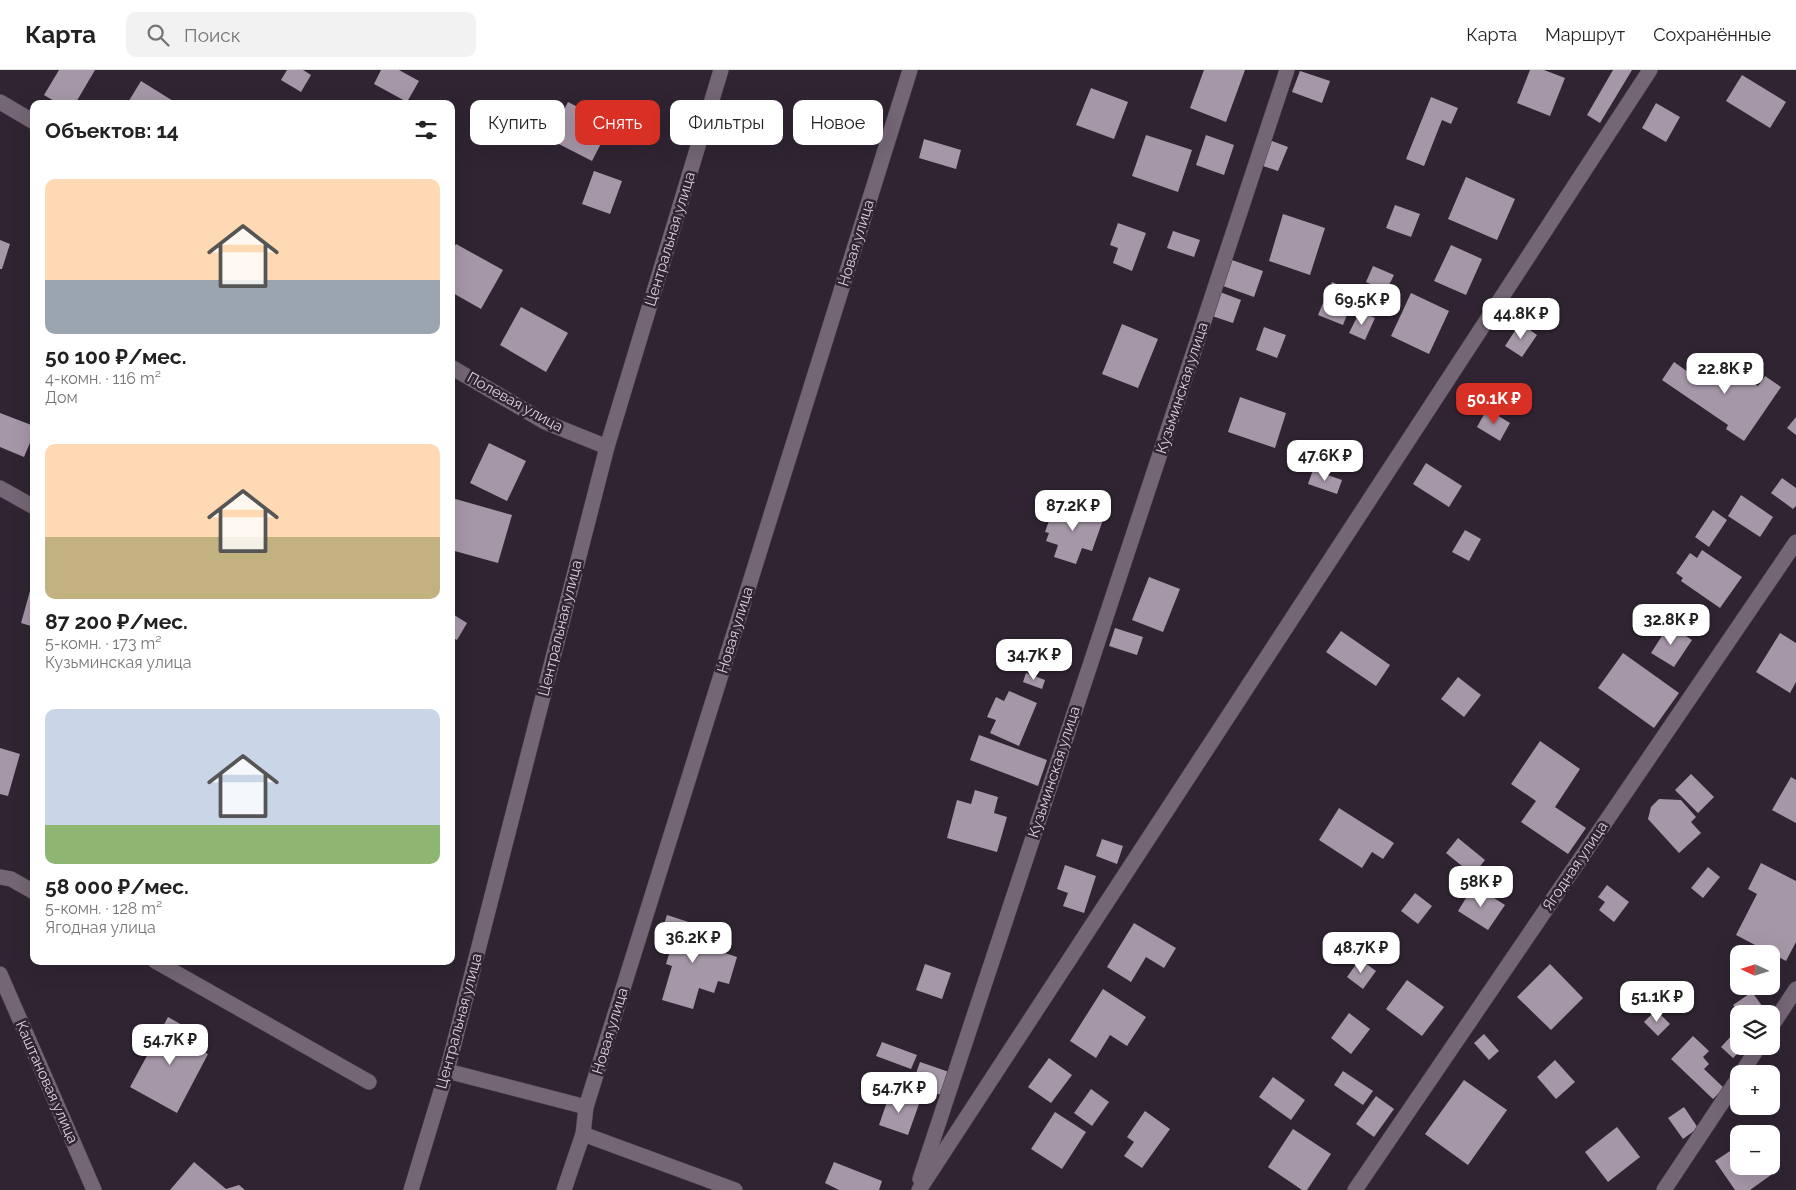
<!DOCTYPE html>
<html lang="ru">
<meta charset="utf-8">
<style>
body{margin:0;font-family:Raleway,sans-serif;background:#f2f2f2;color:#222;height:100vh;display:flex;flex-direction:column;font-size:19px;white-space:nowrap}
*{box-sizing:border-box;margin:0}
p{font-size:16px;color:#767676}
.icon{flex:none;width:28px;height:28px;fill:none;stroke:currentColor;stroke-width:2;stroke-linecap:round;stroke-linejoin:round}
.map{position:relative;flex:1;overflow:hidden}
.side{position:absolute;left:30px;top:30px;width:425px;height:865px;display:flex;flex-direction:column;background:#fff;border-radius:10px;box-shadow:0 5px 20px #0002}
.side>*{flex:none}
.banner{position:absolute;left:470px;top:30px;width:475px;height:45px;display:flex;gap:10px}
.needle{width:32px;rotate:274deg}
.controls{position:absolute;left:1730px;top:875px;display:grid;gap:10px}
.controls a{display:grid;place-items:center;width:50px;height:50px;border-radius:10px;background:#fff;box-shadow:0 5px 20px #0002;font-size:25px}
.price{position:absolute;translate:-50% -42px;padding:0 11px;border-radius:10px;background:#fff;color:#222;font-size:16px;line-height:32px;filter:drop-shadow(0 1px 2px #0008)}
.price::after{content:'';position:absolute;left:50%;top:30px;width:15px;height:11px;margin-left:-8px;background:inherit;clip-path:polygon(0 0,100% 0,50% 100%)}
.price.selected{background:#d93025;color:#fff}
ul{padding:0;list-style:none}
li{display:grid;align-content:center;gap:10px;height:265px;padding:0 15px}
li span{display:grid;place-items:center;height:155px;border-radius:10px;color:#555}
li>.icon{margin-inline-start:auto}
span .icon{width:90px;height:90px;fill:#fffc;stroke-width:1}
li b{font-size:21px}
h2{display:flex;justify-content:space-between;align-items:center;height:60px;padding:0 15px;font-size:21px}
.tag{padding:0 18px;border-radius:10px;background:#fff;box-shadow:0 5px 20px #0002;font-size:18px;line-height:45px}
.tag.selected{background:#d93025;color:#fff}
header{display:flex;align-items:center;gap:30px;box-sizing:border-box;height:70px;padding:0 25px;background:#fff;border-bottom:1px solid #e0e0e0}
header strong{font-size:24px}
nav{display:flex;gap:28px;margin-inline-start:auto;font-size:18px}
.search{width:350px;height:45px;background:#f2f2f2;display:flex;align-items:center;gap:12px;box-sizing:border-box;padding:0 18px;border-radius:10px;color:#767676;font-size:19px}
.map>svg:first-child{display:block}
</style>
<header>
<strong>Карта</strong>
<div class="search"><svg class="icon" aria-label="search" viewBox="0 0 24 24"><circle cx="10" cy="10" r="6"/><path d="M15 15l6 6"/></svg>Поиск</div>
<nav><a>Карта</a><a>Маршрут</a><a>Сохранённые</a></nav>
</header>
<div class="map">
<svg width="1796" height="1120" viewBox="0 0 1796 1120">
<rect width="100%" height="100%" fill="#302432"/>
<g fill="#a697a8">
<path d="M59 0H95L75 34H59L44 25Z"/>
<path d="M287 0H303L311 5 301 22 281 10Z"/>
<path d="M381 0H399L419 11 407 32 374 14Z"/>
<path d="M1204 0H1245L1226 52 1190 38Z"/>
<path d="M1530 0H1544L1565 8 1550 46 1517 33Z"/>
<path d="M1613 0H1632L1600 53 1587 45Z"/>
<path d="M1300 1 1330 11 1322 33 1292 22Z"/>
<path d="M1742 5 1786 32 1770 58 1726 31Z"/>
<path d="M141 11 178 34H127Z"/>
<path d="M1091 18 1128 32 1114 69 1076 55Z"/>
<path d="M1431 27 1458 38 1451 54 1442 50 1424 96 1406 89Z"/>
<path d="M568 32 611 54 592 91 549 69Z"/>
<path d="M1656 33 1680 47 1666 72 1642 58Z"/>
<path d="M1146 65 1192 80 1178 122 1132 106Z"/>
<path d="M1206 65 1234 75 1224 105 1196 95Z"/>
<path d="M924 69 961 80 956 99 919 88Z"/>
<path d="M1269 70 1288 77 1278 101 1260 95Z"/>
<path d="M594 101 622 111 610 144 582 134Z"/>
<path d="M1466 107 1515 129 1497 170 1448 149Z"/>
<path d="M1395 135 1420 144 1411 167 1386 158Z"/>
<path d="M1283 144 1325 158 1310 205 1269 191Z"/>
<path d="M1118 153 1146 163 1132 201 1113 193 1118 178 1110 175Z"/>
<path d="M1173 161 1200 170 1194 187 1167 178Z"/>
<path d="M0 170 10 174 2 199H0Z"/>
<path d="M456 174 503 200 481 239 451 222V183Z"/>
<path d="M1451 175 1482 189 1466 225 1434 211Z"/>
<path d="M1232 190 1263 201 1254 227 1223 216Z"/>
<path d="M1373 196 1394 205 1386 221 1366 212Z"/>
<path d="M1332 212 1356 222 1343 255 1318 245Z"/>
<path d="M1365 218 1379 224 1371 241 1358 235Z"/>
<path d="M1220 222 1241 230 1233 253 1212 246Z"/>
<path d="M1411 223 1449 241 1429 284 1391 266Z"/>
<path d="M521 237 568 263 546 302 500 275Z"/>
<path d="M1360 241 1375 248 1365 270 1349 263Z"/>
<path d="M1520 253 1537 265 1522 287 1505 276Z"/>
<path d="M1122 254 1158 269 1138 318 1102 304Z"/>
<path d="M1264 257 1286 265 1277 288 1256 280Z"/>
<path d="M1714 286 1758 316 1765 306 1781 317 1744 371 1726 359 1728 355 1662 310 1674 292 1698 309Z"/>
<path d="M1240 327 1286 343 1275 378 1228 362Z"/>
<path d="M1487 339 1510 353 1500 371 1477 357Z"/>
<path d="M0 343 34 356V363L24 387 0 377Z"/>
<path d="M1796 347V365L1787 358Z"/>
<path d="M489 373 526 391 507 431 470 413Z"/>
<path d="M1426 393 1462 416 1449 437 1413 414Z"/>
<path d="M1313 400 1342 410 1337 424 1308 414Z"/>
<path d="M1782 408 1796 418V436L1793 439 1771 423Z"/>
<path d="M1741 425 1773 447 1760 467 1728 446Z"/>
<path d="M452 428 512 445 498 493 451 480Z"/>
<path d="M1055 434 1074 441 1075 437 1104 447 1092 481 1082 478 1076 494 1054 487 1058 475 1046 471 1049 463 1045 462Z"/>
<path d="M1713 440 1727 450 1709 477 1695 467Z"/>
<path d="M1465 460 1481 469 1469 491 1452 482Z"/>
<path d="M1702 480 1742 507 1720 538 1681 511 1683 508 1676 503 1690 483 1697 488Z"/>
<path d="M1149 507 1180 519 1163 562 1132 550Z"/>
<path d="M30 521 34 522V557L21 553Z"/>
<path d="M451 543 467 553 457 570 451 567Z"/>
<path d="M1669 555 1692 570 1674 597 1651 583Z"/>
<path d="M1115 558 1143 567 1137 585 1109 576Z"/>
<path d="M1341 561 1390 595 1376 616 1326 582Z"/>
<path d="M1780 563 1796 573V612L1790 623 1756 602Z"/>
<path d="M1623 583 1679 623 1654 658 1598 618Z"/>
<path d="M1026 603 1045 610 1042 619 1023 612Z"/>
<path d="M1458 607 1481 625 1464 647 1441 629Z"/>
<path d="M1009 621 1037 633 1019 676 990 663 996 650 987 647 996 627 1004 631Z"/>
<path d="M979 665 1047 690 1038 716 970 690Z"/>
<path d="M1540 671 1580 699 1555 737 1586 758 1568 784 1521 752 1536 731 1511 714Z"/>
<path d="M0 678 20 684 8 726 0 724Z"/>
<path d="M1691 704 1714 727 1698 743 1675 720Z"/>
<path d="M1791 707 1796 710V753L1772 740Z"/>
<path d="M975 720 998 727 994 743 1007 747 997 782 947 768 957 730 971 734Z"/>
<path d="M1659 729 1681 730 1696 747 1691 752 1701 763 1679 783 1648 749 1651 737Z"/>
<path d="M1339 738 1394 773 1383 789 1372 782 1362 798 1319 770Z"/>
<path d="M1458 768 1485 790 1473 805 1446 783Z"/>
<path d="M1102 769 1123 776 1117 794 1096 786Z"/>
<path d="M1761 793 1796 811V872L1786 891 1736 865 1757 824 1748 819Z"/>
<path d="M1065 795 1096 806 1084 843 1063 836 1068 823 1057 819Z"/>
<path d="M1708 797 1720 807 1703 828 1691 818Z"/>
<path d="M1474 815 1505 835 1488 860 1458 841Z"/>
<path d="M1607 815 1629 832 1614 852 1599 840 1605 832 1598 827Z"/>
<path d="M1415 823 1432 836 1418 854 1401 841Z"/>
<path d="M667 845 701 856 696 870 713 875 712 879 737 887 729 914 718 911 714 923 699 918 693 939 662 930 672 896 666 894 673 871 660 867Z"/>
<path d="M1134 853 1176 878 1164 898 1146 887 1131 912 1107 897Z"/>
<path d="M1360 889 1376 901 1363 919 1347 907Z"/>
<path d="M925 894 951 903 942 929 916 920Z"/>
<path d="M1550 894 1583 928 1551 960 1517 927Z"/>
<path d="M1407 910 1444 937 1422 966 1386 939Z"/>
<path d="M1103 919 1146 947 1127 976 1110 965 1096 988 1070 971Z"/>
<path d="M1752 922 1768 944H1740L1733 935Z"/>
<path d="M1656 940 1670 954 1658 966 1644 952Z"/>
<path d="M1349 943 1370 959 1351 984 1331 968Z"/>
<path d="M168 947 198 964 192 976 208 984 177 1043 130 1017Z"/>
<path d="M1734 963 1739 968V976H1745L1733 988 1721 977Z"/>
<path d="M1484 964 1499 981 1489 990 1474 973Z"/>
<path d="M1693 966 1709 981 1703 987 1709 994 1704 999 1724 1018 1713 1029 1671 989Z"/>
<path d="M882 972 917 985 911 999 876 986Z"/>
<path d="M1049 988 1072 1005 1051 1033 1028 1017Z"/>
<path d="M1555 990 1575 1012 1556 1029 1537 1007Z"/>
<path d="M920 992 949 1002 941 1025 912 1015Z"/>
<path d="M1343 1001 1373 1021 1363 1035 1334 1015Z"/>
<path d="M1273 1007 1305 1030 1291 1050 1259 1027Z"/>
<path d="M1464 1010 1507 1040 1468 1095 1425 1064Z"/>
<path d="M1091 1019 1109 1032 1092 1056 1074 1043Z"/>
<path d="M890 1023 919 1034 908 1065 879 1055Z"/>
<path d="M1376 1026 1394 1039 1374 1067 1356 1054Z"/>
<path d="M1684 1037 1698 1058 1683 1069 1668 1048Z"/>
<path d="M1145 1041 1170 1059 1142 1098 1124 1086 1134 1072 1127 1067Z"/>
<path d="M1055 1042 1086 1062 1062 1099 1031 1079Z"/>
<path d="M1617 1057 1640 1087 1608 1112 1585 1082Z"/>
<path d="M1293 1059 1331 1084 1307 1120H1302L1268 1097Z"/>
<path d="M1739 1075V1096H1765L1771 1105 1750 1120H1735L1715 1091Z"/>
<path d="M194 1092 226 1119 239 1115 245 1120H170Z"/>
<path d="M834 1092 882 1111 879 1120H839L825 1113Z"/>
</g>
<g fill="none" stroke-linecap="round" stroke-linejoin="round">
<defs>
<g id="minor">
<path d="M0 32 34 52"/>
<path d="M451 297 545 352 607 377"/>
<path d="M0 418 34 437"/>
<path d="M0 807 11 809 34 822"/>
<path d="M155 891 369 1012"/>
<path d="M0 904 94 1120"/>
<path d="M1771 957 1796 919"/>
<path d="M447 1001 586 1037"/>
<path d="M1741 1004 1759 976"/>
<path d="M583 1064 735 1120"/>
<path d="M920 1109 1287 0"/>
<path d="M411 1120 447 1001 607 377 721 0"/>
<path d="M564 1120 583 1064 586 1037 910 0"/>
<path d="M919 1120 1650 0"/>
<path d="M1355 1120 1796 472"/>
<path d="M1664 1120 1739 1007"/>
</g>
</defs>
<use href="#minor" stroke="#4a404b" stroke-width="16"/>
<use href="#minor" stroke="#746675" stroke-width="15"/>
</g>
<g text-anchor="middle" stroke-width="5" stroke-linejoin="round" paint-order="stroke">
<g font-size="15" fill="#d9d1d9" stroke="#302432">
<text transform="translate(670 169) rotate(-73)" y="5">Центральная улица</text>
<text transform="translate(856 173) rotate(-73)" y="5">Новая улица</text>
<text transform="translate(1182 318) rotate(-72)" y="5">Кузьминская улица</text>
<text transform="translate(515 332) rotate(29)" y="5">Полевая улица</text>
<text transform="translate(560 558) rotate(-76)" y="5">Центральная улица</text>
<text transform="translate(735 560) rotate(-73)" y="5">Новая улица</text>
<text transform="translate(1054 702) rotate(-72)" y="5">Кузьминская улица</text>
<text transform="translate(1575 796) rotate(-56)" y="5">Ягодная улица</text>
<text transform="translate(459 951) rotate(-75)" y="5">Центральная улица</text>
<text transform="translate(610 961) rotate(-73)" y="5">Новая улица</text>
<text transform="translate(47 1012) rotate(66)" y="5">Каштановая улица</text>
</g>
</g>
</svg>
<div class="controls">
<a><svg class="needle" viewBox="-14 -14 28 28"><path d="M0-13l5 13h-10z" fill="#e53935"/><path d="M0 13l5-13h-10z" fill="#767676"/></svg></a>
<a><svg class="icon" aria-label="layers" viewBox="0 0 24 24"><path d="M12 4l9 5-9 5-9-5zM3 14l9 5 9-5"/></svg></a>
<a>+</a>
<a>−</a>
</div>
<b class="price" style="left:1362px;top:256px">69.5K ₽</b>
<b class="price" style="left:1521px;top:270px">44.8K ₽</b>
<b class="price" style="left:1725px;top:325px">22.8K ₽</b>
<b class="price selected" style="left:1494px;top:355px">50.1K ₽</b>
<b class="price" style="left:1325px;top:412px">47.6K ₽</b>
<b class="price" style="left:1073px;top:462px">87.2K ₽</b>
<b class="price" style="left:1671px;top:576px">32.8K ₽</b>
<b class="price" style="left:1034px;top:611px">34.7K ₽</b>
<b class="price" style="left:1481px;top:838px">58K ₽</b>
<b class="price" style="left:693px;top:894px">36.2K ₽</b>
<b class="price" style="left:1361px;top:904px">48.7K ₽</b>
<b class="price" style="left:1657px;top:953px">51.1K ₽</b>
<b class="price" style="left:170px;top:996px">54.7K ₽</b>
<b class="price" style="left:899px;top:1044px">54.7K ₽</b>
<div class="banner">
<a class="tag">Купить</a>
<a class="tag selected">Снять</a>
<a class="tag">Фильтры</a>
<a class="tag">Новое</a>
</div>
<section class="side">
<h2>Объектов: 14<svg class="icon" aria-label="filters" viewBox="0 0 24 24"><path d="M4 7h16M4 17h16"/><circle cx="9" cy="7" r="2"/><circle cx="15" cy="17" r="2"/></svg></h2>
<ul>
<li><span style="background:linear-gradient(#ffd9b3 65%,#9aa5b1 0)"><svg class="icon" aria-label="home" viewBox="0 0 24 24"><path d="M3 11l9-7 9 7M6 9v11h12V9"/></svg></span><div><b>50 100 ₽/мес.</b><p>4-комн. · 116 m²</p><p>Дом</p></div></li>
<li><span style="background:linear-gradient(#ffd9b3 60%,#c2b280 0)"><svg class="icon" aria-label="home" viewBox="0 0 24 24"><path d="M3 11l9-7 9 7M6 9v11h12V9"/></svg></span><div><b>87 200 ₽/мес.</b><p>5-комн. · 173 m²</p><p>Кузьминская улица</p></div></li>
<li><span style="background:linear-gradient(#c9d6e8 75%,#8fb573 0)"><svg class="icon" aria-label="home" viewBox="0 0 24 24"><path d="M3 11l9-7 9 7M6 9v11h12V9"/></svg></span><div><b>58 000 ₽/мес.</b><p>5-комн. · 128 m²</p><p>Ягодная улица</p></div></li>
</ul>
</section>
</div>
